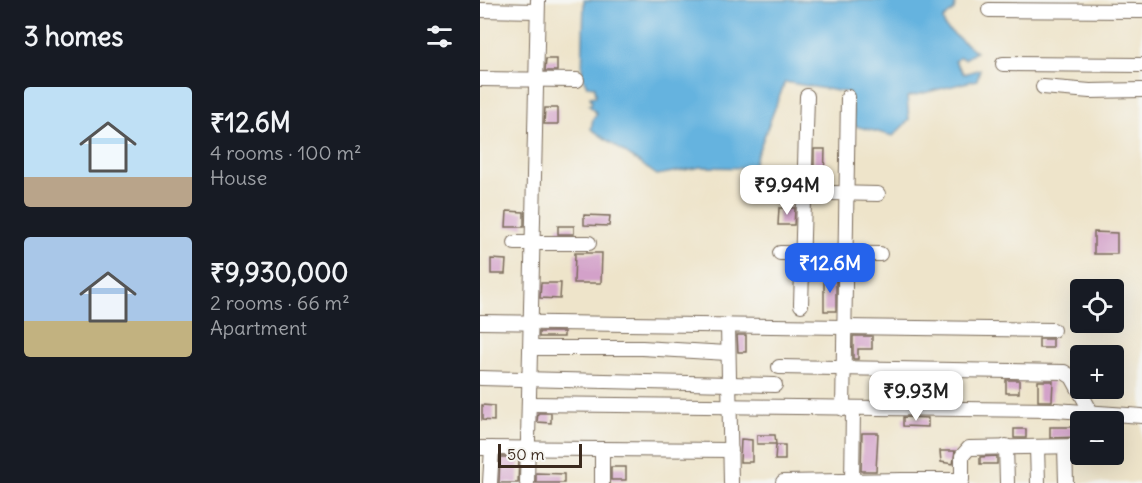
<!DOCTYPE html>
<meta charset="utf-8">
<style>
body{margin:0;font-family:Delius,sans-serif;background:#242831;color:#f1f3f6;height:100vh;display:flex;flex-direction:column;font-size:22px;white-space:nowrap}
*{box-sizing:border-box;margin:0}
p{font-size:20px;color:#9ea1a6}
.icon{flex:none;width:33px;height:33px;fill:none;stroke:currentColor;stroke-width:2;stroke-linecap:round;stroke-linejoin:round}
.map{position:relative;flex:1;overflow:hidden}
.sheet{display:flex;flex-direction:column;background:#171b24;width:480px}
.sheet>*{flex:none}
.tools{position:absolute;left:590px;top:279px;display:grid;gap:12px}
.tools a{display:grid;place-items:center;width:54px;height:54px;border-radius:6px;background:#171b24;box-shadow:0 6px 24px #0002;font-size:30px}
.scale{position:absolute;left:18px;bottom:15px;width:84px;box-sizing:border-box;padding-left:6px;border:3px solid #3b2a1e;border-top:0;font-size:16px;line-height:21px;white-space:nowrap;color:#3b2a1e;-webkit-text-stroke:4px #f6f6f2;paint-order:stroke}
.price{position:absolute;translate:-50% -51px;padding:0 14px;border-radius:12px;background:#fff;color:#222;font-size:20px;line-height:39px;filter:drop-shadow(0 2px 3px #0008)}
.price::after{content:'';position:absolute;left:50%;top:36px;width:18px;height:14px;margin-left:-9px;background:inherit;clip-path:polygon(0 0,100% 0,50% 100%)}
.price.current{background:#2563eb;color:#fff}
ul{padding:0;list-style:none}
li{display:flex;align-items:center;gap:18px;height:150px;padding:0 24px}
li span{display:grid;place-items:center;flex:none;width:168px;height:120px;border-radius:6px;color:#555}
li>.icon{margin-inline-start:auto}
span .icon{width:72px;height:72px;fill:#fffc;stroke-width:1}
li b{font-size:26px}
h2{display:flex;justify-content:space-between;align-items:center;height:72px;padding:0 24px;font-size:26px}
main{display:flex;flex:1;min-height:0}
.map>svg:first-child{display:block}
</style>
<main>
<section class="sheet">
<h2>3 homes<svg class="icon" aria-label="filters" viewBox="0 0 24 24"><path d="M4 7h16M4 17h16"/><circle cx="9" cy="7" r="2"/><circle cx="15" cy="17" r="2"/></svg></h2>
<ul>
<li><span style="background:linear-gradient(#bfe0f5 75%,#b9a48a 0)"><svg class="icon" aria-label="home" viewBox="0 0 24 24"><path d="M3 11l9-7 9 7M6 9v11h12V9"/></svg></span><div><b>₹12.6M</b><p>4 rooms · 100 m²</p><p>House</p></div></li>
<li><span style="background:linear-gradient(#a9c7e8 70%,#c2b280 0)"><svg class="icon" aria-label="home" viewBox="0 0 24 24"><path d="M3 11l9-7 9 7M6 9v11h12V9"/></svg></span><div><b>₹9,930,000</b><p>2 rooms · 66 m²</p><p>Apartment</p></div></li>
</ul>
</section>
<div class="map">
<svg width="662" height="483" viewBox="0 0 662 483">
<rect width="100%" height="100%" fill="#f6f6f2"/>
<filter id="ink" filterUnits="userSpaceOnUse"><feTurbulence type="fractalNoise" baseFrequency=".0167" numOctaves="2"/><feDisplacementMap in="SourceGraphic" scale="12" xChannelSelector="R" yChannelSelector="G"/><feConvolveMatrix kernelMatrix="1 2 1 2 8 2 1 2 1" color-interpolation-filters="sRGB"/></filter>
<filter id="wash" filterUnits="userSpaceOnUse"><feTurbulence type="fractalNoise" baseFrequency=".008" numOctaves="4" result="noise"/><feDisplacementMap in="SourceGraphic" scale="24" xChannelSelector="R" yChannelSelector="G"/><feGaussianBlur stdDeviation="1.35" result="paint"/><feColorMatrix in="noise" values="0 0 0 0 0 0 0 0 0 0 0 0 0 0 0 0 0 1.4 0 .05"/><feComposite in="paint" operator="in"/></filter>
<g filter="url(#wash)">
<rect width="100%" height="100%" fill="#eee4ca"/>
<path fill="#65b3df" stroke="#506e7e" stroke-width="1.5" d="M104 0H476L474 10 463 19 465 27 496 52 485 59 480 57 475 61 484 74 500 69 497 80 427 97 429 120 413 136 375 126 369 93 305 82 272 168 221 167 177 175 111 129 113 119 117 114 109 105 112 103 110 97 116 96 115 87 107 86 102 76Z"/>
<g id="blocks">
<g fill="#d3a1c9">
<path d="M66 59H77V71H65Z"/>
<path d="M65 108H78V124H64Z"/>
<path d="M334 149H345L344 183 334 182Z"/>
<path d="M299 208H315L314 225H298Z"/>
<path d="M27 211 44 212V227H26Z"/>
<path d="M104 215 130 216 129 226 104 225Z"/>
<rect x="78" y="226" width="16" height="8"/>
<path d="M614 232 637 233V254H614Z"/>
<path d="M95 253H122L121 283H94Z"/>
<path d="M11 259 26 260 25 274H11Z"/>
<rect x="344" y="278" width="12" height="33"/>
<path d="M61 283H81L80 299 60 298Z"/>
<rect x="59" y="332" width="25" height="5"/>
<path d="M257 335H266V352H258Z"/>
<path d="M373 336H392V349H378V359H373Z"/>
<rect x="559" y="339" width="14" height="9"/>
<rect x="526" y="380" width="13" height="13"/>
<path d="M558 381H573L572 401H558Z"/>
<path d="M2 405 14 406V421L2 420Z"/>
<path d="M58 413H71V423L57 422Z"/>
<path d="M423 417 448 418V427L423 426Z"/>
<path d="M570 427H600V437L570 438Z"/>
<rect x="534" y="429" width="12" height="9"/>
<path d="M382 433H398L396 471H381Z"/>
<path d="M277 435H295L296 444H277Z"/>
<path d="M261 439 272 440V462H260Z"/>
<path d="M296 445H305V460H295Z"/>
<path d="M460 451H475L473 464 461 462Z"/>
<path d="M517 456V464H500V457Z"/>
<path d="M20 457H39L38 483H19Z"/>
<rect x="131" y="467" width="15" height="13"/>
<path d="M56 473 84 474V483H56Z"/>
</g>
</g>
</g>
<g filter="url(#ink)">
<use href="#blocks" fill-opacity="0" stroke="#7a6b5a" stroke-width="1.5"/>
<g fill="none" stroke-linecap="round" stroke-linejoin="round">
<defs>
<g id="minor">
<path d="M0 10 57 11"/>
<path d="M509 10 662 11"/>
<path d="M523 64 662 65"/>
<path d="M0 79 97 80"/>
<path d="M563 87 610 91 662 90"/>
<path d="M304 192 398 194"/>
<path d="M35 243H109"/>
<path d="M300 253 400 254"/>
<path d="M321 305 327 96"/>
<path d="M0 322 573 330"/>
<path d="M248 325 251 483"/>
<path d="M51 348H162L247 353"/>
<path d="M299 367 584 372 592 377 611 412"/>
<path d="M0 378 295 385"/>
<path d="M49 404 575 410 662 416"/>
<path d="M363 409 368 97"/>
<path d="M526 446 527 483"/>
<path d="M557 447 558 483"/>
<path d="M585 447 586 483"/>
<path d="M0 448 251 450"/>
<path d="M122 449V483"/>
<path d="M303 482 423 480"/>
<path d="M10 483 12 448"/>
<path d="M47 483 58 0"/>
<path d="M372 483 373 409"/>
<path d="M423 483V480H482V456L489 448 600 446"/>
</g>
</defs>
<use href="#minor" stroke="#7a6b5a" stroke-width="16"/>
<use href="#minor" stroke="#fff" stroke-width="14"/>
</g>
</g>
</svg>
<div class="tools">
<a><svg class="icon" aria-label="locate" viewBox="0 0 24 24"><circle cx="12" cy="12" r="6"/><path d="M12 2v4M12 18v4M2 12h4M18 12h4"/></svg></a>
<a>+</a>
<a>−</a>
</div>
<div class="scale">50 m</div>
<b class="price" style="left:307px;top:216px">₹9.94M</b>
<b class="price current" style="left:350px;top:294px">₹12.6M</b>
<b class="price" style="left:436px;top:422px">₹9.93M</b>
</div>
</main>
